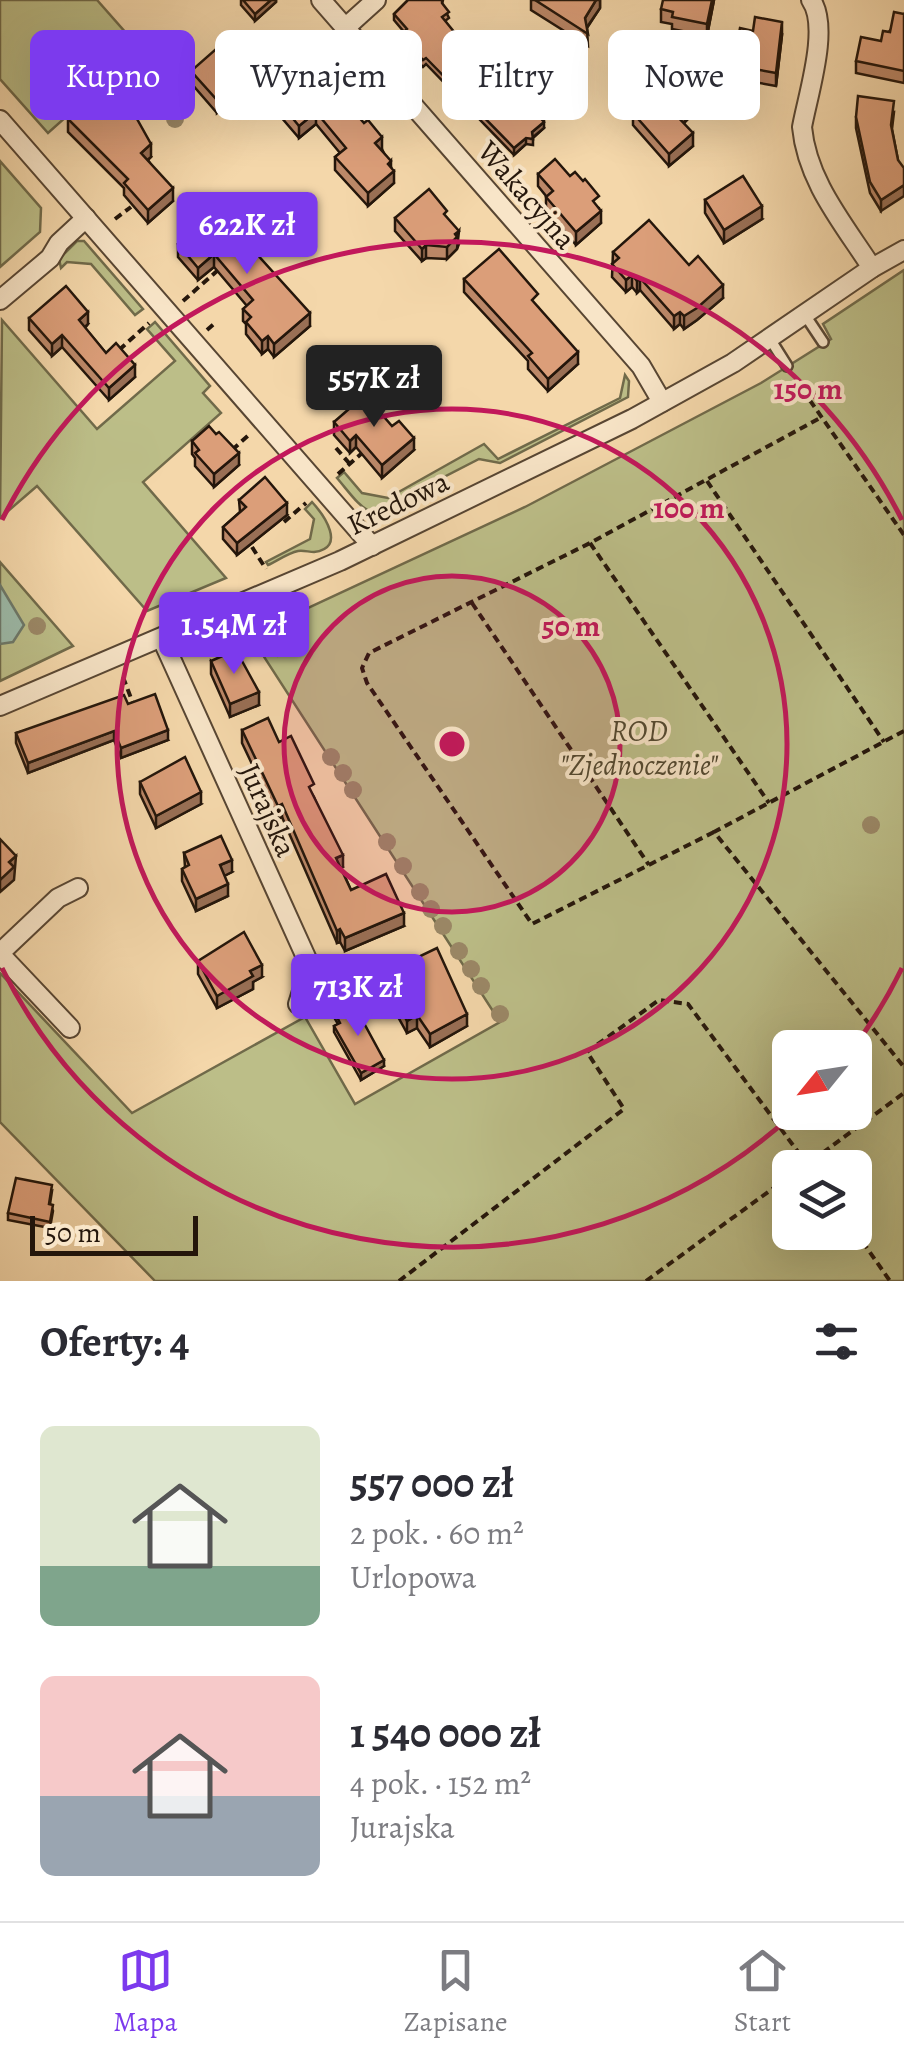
<!DOCTYPE html>
<html lang="pl">
<meta charset="utf-8">
<style>
body{margin:0;font-family:Alegreya,serif;background:#f2f2f3;color:#2b2b33;height:100vh;display:flex;flex-direction:column;font-size:38px;white-space:nowrap}
*{box-sizing:border-box;margin:0}
p{font-size:32px;color:#7c7c81}
.icon{flex:none;width:55px;height:55px;fill:none;stroke:currentColor;stroke-width:2;stroke-linecap:round;stroke-linejoin:round}
.map{position:relative;height:1281px;overflow:hidden}
.sheet{display:flex;flex-direction:column;background:#fff;flex:1}
.sheet>*{flex:none}
.guide{position:absolute;left:30px;top:30px;width:845px;height:90px;display:flex;gap:20px}
.needle{width:65px;rotate:240deg}
.controls{position:absolute;left:772px;top:1030px;display:grid;gap:20px}
.controls a{display:grid;place-items:center;width:100px;height:100px;border-radius:15px;background:#fff;box-shadow:0 10px 40px #0002;font-size:50px}
.scale{position:absolute;left:30px;bottom:25px;width:168px;box-sizing:border-box;padding-left:10px;border:5px solid #24160b;border-top:0;font-size:28px;line-height:35px;white-space:nowrap;color:#24160b;-webkit-text-stroke:8px #f8e5c8;paint-order:stroke}
.price{position:absolute;translate:-50% -85px;padding:0 22px;border-radius:10px;background:#7c3aed;color:#fff;font-size:32px;line-height:65px;filter:drop-shadow(0 2px 5px #0008)}
.price::after{content:'';position:absolute;left:50%;top:60px;width:30px;height:22px;margin-left:-15px;background:inherit;clip-path:polygon(0 0,100% 0,50% 100%)}
.price.selected{background:#222;color:#fff}
ul{padding:0;list-style:none}
li{display:flex;align-items:center;gap:30px;height:250px;padding:0 40px}
li span{display:grid;place-items:center;flex:none;width:280px;height:200px;border-radius:15px;color:#555}
li>.icon{margin-inline-start:auto}
span .icon{width:120px;height:120px;fill:#fffc;stroke-width:1}
li b{font-size:42px}
h2{display:flex;justify-content:space-between;align-items:center;height:120px;padding:0 40px;font-size:42px}
.chip{padding:0 35px;border-radius:15px;background:#fff;box-shadow:0 10px 40px #0002;font-size:35px;line-height:90px}
.chip.selected{background:#7c3aed;color:#fff}
.tabs{display:flex;justify-content:space-around;align-items:center;height:140px;border-top:2px solid #e1e1e2;background:#fff;font-size:28px;color:#7c7c81}
.tabs a{display:grid;justify-items:center;gap:5px}
.tabs .selected{color:#7c3aed}
.map>svg:first-child{display:block}
</style>
<div class="map">
<svg width="904" height="1281" viewBox="0 0 904 1281">
<rect width="100%" height="100%" fill="#f4d7aa"/>
<filter id="stains"><feTurbulence type="fractalNoise" baseFrequency=".002" numOctaves="4"/><feColorMatrix values="0 0 0 0 .2 0 0 0 0 .09 0 0 0 0 .02 0 0 0 .5 -.17"/></filter>
<radialGradient id="worn" r=".72"><stop offset=".6" stop-color="#630" stop-opacity="0"/><stop offset="1" stop-color="#630" stop-opacity=".3"/></radialGradient>
<g fill="#bcbe88" stroke="#706a4a" stroke-width="2.5" fill-rule="evenodd">
<path d="M0 0H97L141 50 48 133 0 79Z"/>
<path d="M0 161 41 208 40 232 0 267Z"/>
<path d="M77 241H84L143 309 135 315 91 264 67 262 61 268 59 259Z"/>
<path d="M904 270V1281H155L0 1122V973L132 1113 305 1017 355 1104 500 1022 250 635 525 507 761 383 831 339 823 324ZM790 1048H855V1112H790ZM790 1168H855V1232H790Z"/>
<path d="M2 320 97 429 175 361 147 329 155 322 210 386 203 393 221 413 143 482 226 578 147 611 37 486 0 518Z"/>
<path d="M625 375 629 381 628 397 500 463 479 459 413 493 408 508C370 526 360 505 337 478L344 472 362 493 388 498 484 444 498 459 620 398Z"/>
<path d="M312 502C324 515 347 548 314 552 309 552 303 550 298 551 288 553 277 561 268 565L266 562 310 539 314 519 305 509Z"/>
<path d="M0 562 73 646 0 681Z"/>
</g>
<path fill="#9cbaa9" stroke="#6c786a" stroke-width="2.5" d="M0 585 24 625 13 642 0 644Z"/>
<g fill="none" stroke-linecap="round" stroke-linejoin="round">
<defs>
<g id="lane">
<path d="M805 315 823 342"/>
<path d="M770 339 787 366"/>
</g>
<g id="street">
<path d="M321 0 641 366 662 402"/>
<path d="M811 0C830 27 808 94 802 127 807 181 843 223 872 268"/>
<path d="M345 28 376 0"/>
<path d="M0 120 372 546"/>
<path d="M0 300 50 258 59 243 86 218"/>
<path d="M162 639 310 966 298 1004"/>
<path d="M0 706 340 561 632 419 733 363 872 268 904 250"/>
<path d="M0 953 58 898 78 888"/>
<path d="M0 954 70 1028"/>
</g>
</defs>
<use href="#lane" stroke="#584633" stroke-width="14"/>
<use href="#street" stroke="#584633" stroke-width="22"/>
<g stroke="#24160b" stroke-width="4" stroke-dasharray="8 5" stroke-linecap="butt">
<path d="M115 219 131 207"/>
<path d="M183 301 217 271"/>
<path d="M207 330 215 323"/>
<path d="M119 350 149 323"/>
<path d="M795 379 904 535"/>
<path d="M336 448 349 463"/>
<path d="M232 450 251 433"/>
<path d="M338 474 361 454"/>
<path d="M707 481 884 742"/>
<path d="M284 522 306 503"/>
<path d="M590 543 769 803"/>
<path d="M252 547 266 569"/>
<path d="M472 603 649 865"/>
<path d="M123 677 134 706"/>
<path d="M904 731 714 832 904 1067"/>
<path d="M714 832 532 924 367 683 362 668 369 653 590 543 820 418"/>
<path d="M802 1168 904 1093"/>
<path d="M855 1231 890 1281"/>
<path d="M399 1281 624 1109 587 1052 659 1000 688 1004 810 1168"/>
<path d="M646 1281 790 1176"/>
</g>
<use href="#lane" stroke="#f8e5c8" stroke-width="9"/>
<use href="#street" stroke="#f8e5c8" stroke-width="18"/>
</g>
<g fill="#9b8867">
<circle cx="175" cy="119" r="9"/>
<circle cx="37" cy="626" r="9"/>
<circle cx="331" cy="757" r="9"/>
<circle cx="343" cy="773" r="9"/>
<circle cx="353" cy="790" r="9"/>
<circle cx="871" cy="825" r="9"/>
<circle cx="387" cy="842" r="9"/>
<circle cx="403" cy="866" r="9"/>
<circle cx="420" cy="892" r="9"/>
<circle cx="431" cy="909" r="9"/>
<circle cx="443" cy="926" r="9"/>
<circle cx="459" cy="951" r="9"/>
<circle cx="471" cy="969" r="9"/>
<circle cx="481" cy="986" r="9"/>
<circle cx="500" cy="1014" r="9"/>
</g>
<g fill="#bc8868" stroke="#24160b" stroke-width="2.5">
<path d="M241 0H276V2L255 21 241 5Z"/>
<path d="M408 0H443L442 4 449 18 445 21 473 62 469 65 500 100 544 128 533 138V145L526 144 514 155 426 64 423 67 401 41V35L404 32 394 20V14Z"/>
<path d="M531 0H600V8L587 28 588 46 531 10Z"/>
<path d="M714 0 707 36 672 29V24L661 22V9Z"/>
<path d="M904 14V83L856 73V61L881 41Z"/>
<path d="M782 35 776 86 754 82V76L747 75V70L735 67V55Z"/>
<path d="M191 71 255 80 217 113 191 83Z"/>
<path d="M277 80 382 149 391 167 394 183 368 206 335 170V157L340 153 316 124 299 138 281 117V104L284 101 277 92Z"/>
<path d="M894 112 892 129 898 160 881 211 870 193 856 128V117Z"/>
<path d="M633 113 691 116 684 123 693 146 669 166 633 125Z"/>
<path d="M68 119 151 157 148 160 173 201 148 223 124 195V188L68 132Z"/>
<path d="M538 174 599 208 601 223 576 245 546 209V196L538 186Z"/>
<path d="M705 200 762 219 724 243 705 213Z"/>
<path d="M217 210 310 326 274 357 268 349 262 354 246 334V324L243 321V309L247 306 214 267 198 280 178 257V244Z"/>
<path d="M395 218H447L459 244 457 249 447 259 426 258 422 261 395 231Z"/>
<path d="M613 252 689 265 723 298 697 320 684 329 680 324 674 329 640 290 637 293 632 287 626 292 612 277Z"/>
<path d="M464 279 538 307 578 364 548 391 528 369V361L464 292Z"/>
<path d="M29 318 88 324 85 328 106 353 135 377 109 400 62 347 52 356 29 330Z"/>
<path d="M334 422 414 450 382 478 356 447 350 453 334 435Z"/>
<path d="M192 441 239 465 214 487 195 466V458L192 454Z"/>
<path d="M239 500 287 515 237 555 223 539V527L240 512Z"/>
<path d="M264 629 296 645 279 655H272L264 642Z"/>
<path d="M211 661 259 705 230 717 211 674Z"/>
<path d="M128 704 168 740 121 758 114 740 28 773 16 743V733Z"/>
<path d="M242 730 279 742 314 797 343 867 341 868 351 890 404 926 345 951 340 942 337 943 282 817 278 819 242 743Z"/>
<path d="M140 782 201 804 156 828 140 794Z"/>
<path d="M184 853 232 872 224 876 228 896 196 911 182 881V869L185 867Z"/>
<path d="M414 959 467 1026 430 1047 417 1028 407 1033 392 1006V994L418 979 414 972Z"/>
<path d="M198 961 262 977 253 982V989L217 1008 198 974Z"/>
<path d="M335 1013 384 1066 361 1080 334 1032V1026L338 1024 335 1019Z"/>
<path d="M52 1191 50 1204 53 1211 50 1228 8 1220V1213Z"/>
</g>
<g fill="#996f55" stroke="#24160b" stroke-width="2.5">
<path d="M271 0H276V2L255 21V14Z"/>
<path d="M596 0H600V8L585 30V18Z"/>
<path d="M712 0H714L707 36V24Z"/>
<path d="M782 22V35L776 86V73Z"/>
<path d="M255 68V80L217 113V100Z"/>
<path d="M691 104V116L677 128V116Z"/>
<path d="M316 112V124L299 138V126Z"/>
<path d="M544 122V128L532 138V132Z"/>
<path d="M693 133V146L669 166V154Z"/>
<path d="M382 137V149L375 155V143Z"/>
<path d="M526 138V144L514 155V148Z"/>
<path d="M151 144V157L141 165V153Z"/>
<path d="M391 161V173L394 171V183L368 206V193Z"/>
<path d="M904 185V196L881 211V200Z"/>
<path d="M173 188V201L148 223V210Z"/>
<path d="M762 206V219L724 243V230Z"/>
<path d="M601 211V223L576 245V232Z"/>
<path d="M459 231 457 249 447 259V247Z"/>
<path d="M426 245V258L422 261V249Z"/>
<path d="M214 254V267L198 280V268Z"/>
<path d="M632 275V287L626 292V280Z"/>
<path d="M640 278V290L637 293V281Z"/>
<path d="M723 285V298L697 320 684 329V316Z"/>
<path d="M88 312V324L79 333V320Z"/>
<path d="M680 312V324L674 329V316Z"/>
<path d="M310 313V326L274 357V344Z"/>
<path d="M62 335V347L52 356V344Z"/>
<path d="M268 336V349L262 354V341Z"/>
<path d="M578 352V364L548 391V379Z"/>
<path d="M135 365V377L109 400V388Z"/>
<path d="M356 435V447L350 453V441Z"/>
<path d="M414 438V450L382 478V465Z"/>
<path d="M239 453V465L214 487V474Z"/>
<path d="M287 503V515L237 555V543Z"/>
<path d="M296 632V645L279 655V643Z"/>
<path d="M259 692V705L230 717V704Z"/>
<path d="M168 730V740L121 758V748Z"/>
<path d="M114 731V740L28 773V763Z"/>
<path d="M201 792V804L156 828V816Z"/>
<path d="M282 804V817L278 819V806Z"/>
<path d="M343 855V867L336 871V858Z"/>
<path d="M16 856 14 880 0 892V880L9 862Z"/>
<path d="M232 860V872L220 878V865Z"/>
<path d="M228 884V896L196 911V899Z"/>
<path d="M404 913V926L345 951V938Z"/>
<path d="M340 929V942L337 943V931Z"/>
<path d="M262 965V977L253 982V989L217 1008V996L250 971Z"/>
<path d="M467 1014V1026L430 1047V1034Z"/>
<path d="M417 1015V1028L407 1033V1021Z"/>
<path d="M384 1060V1066L361 1080V1073Z"/>
</g>
<g fill="#db9e79" stroke="#24160b" stroke-width="2.5">
<path d="M243 0H271L255 14Z"/>
<path d="M408 0H442V3L449 12 442 17 473 55 466 62 500 100 514 88 544 122 532 132 533 139 526 138 514 148 426 58 423 60 401 35 407 29 394 14Z"/>
<path d="M535 0H596L585 18 588 34Z"/>
<path d="M663 0H712L707 24 672 17 673 12 661 9Z"/>
<path d="M894 12 904 14V71L856 61 861 37 881 41 883 31 890 32Z"/>
<path d="M755 17 782 22 776 73 754 69 755 64 747 62 748 57 735 55 740 28 753 31Z"/>
<path d="M232 35 255 68 217 100 191 71Z"/>
<path d="M302 58 316 74 319 71 364 123 368 120 382 137 375 143 391 161 388 164 394 171 368 193 335 157 346 148 316 112 299 126 281 104 291 96 277 80Z"/>
<path d="M670 80 691 104 677 116 693 133 669 154 633 113Z"/>
<path d="M107 85 137 119 151 144 141 153 173 188 148 210 124 183 128 179 68 119Z"/>
<path d="M858 96 894 101 891 125 898 160 904 168V185L881 200 870 182 856 117Z"/>
<path d="M555 159 570 176 575 172 583 181 585 179 599 196 593 201 601 211 576 232 546 197 553 191 538 174Z"/>
<path d="M743 176 762 206 724 230 705 200Z"/>
<path d="M429 189 447 211 444 214 459 231 455 234 457 237 447 247 426 245 422 249 395 218Z"/>
<path d="M217 210 310 313 274 344 268 336 262 341 246 322 251 317 243 309 253 300 214 254 198 268 178 244Z"/>
<path d="M649 220 689 265 698 256 723 285 697 308 684 316 680 312 674 316 640 278 637 281 632 275 626 280 612 264 619 258 613 252Z"/>
<path d="M499 249 538 294 532 300 578 352 548 379 528 356 532 353 464 279Z"/>
<path d="M66 286 88 312 79 320 106 353 116 343 135 365 109 388 62 335 52 344 29 318Z"/>
<path d="M365 395 392 426 399 421 414 438 382 465 356 435 350 441 334 422Z"/>
<path d="M209 426 216 434 219 432 239 453 214 474 195 453 199 450 192 441Z"/>
<path d="M265 477 287 503 237 543 223 527 246 507 239 500Z"/>
<path d="M286 615 296 632 279 643H272L264 629Z"/>
<path d="M236 650 259 692 230 704 211 661Z"/>
<path d="M155 694 168 730 121 748 114 731 28 763 16 733 124 695 128 704Z"/>
<path d="M268 718 279 742 291 736 314 784 309 787 343 855 336 858 351 890 386 874 404 913 345 938 340 929 337 931 282 804 278 806 242 730Z"/>
<path d="M185 757 201 792 156 816 140 782Z"/>
<path d="M221 836 232 860 220 865 228 884 196 899 182 869 189 865 184 853Z"/>
<path d="M0 839 16 856 9 862 14 867 0 880Z"/>
<path d="M244 932 262 965 250 971 253 976 217 996 198 961Z"/>
<path d="M437 948 467 1014 430 1034 417 1015 407 1021 392 994 423 976 414 959Z"/>
<path d="M353 1003 384 1060 361 1073 334 1026 340 1023 335 1013Z"/>
<path d="M16 1178 52 1185 49 1204 53 1205 50 1222 8 1213Z"/>
</g>
<circle cx="452" cy="744" r="168" fill="#c2185b" fill-opacity=".12"/>
<g fill="none" stroke="#c2185b" stroke-width="5">
<circle cx="452" cy="744" r="168"/>
<circle cx="452" cy="744" r="335"/>
<path d="M902 968A503 503 0 0 1 854 1047M792 1115A503 503 0 0 1 2 968M2 520A503 503 0 0 1 902 520"/>
</g>
<g text-anchor="middle" stroke-width="8" stroke-linejoin="round" paint-order="stroke">
<g font-size="30" fill="#24160b" stroke="#f8e5c8">
<text transform="translate(527 195) rotate(49)" y="10">Wakacyjna</text>
<text transform="translate(398 503) rotate(-26)" y="10">Kredowa</text>
<text transform="translate(268 810) rotate(66)" y="10">Jurajska</text>
</g>
<g font-size="30" font-style="italic" fill="#524830" stroke="#f8e5c8">
<text x="639" y="741">ROD<tspan x="639" dy="34">"Zjednoczenie"</tspan></text>
</g>
</g>
<circle cx="452" cy="744" r="15" fill="#c2185b" stroke="#f8e5c8" stroke-width="5"/>
<g font-size="30" text-anchor="middle" font-weight="bold" fill="#c2185b" stroke="#f8e5c8" stroke-width="8" stroke-linejoin="round" paint-order="stroke">
<text x="808" y="399">150 m</text>
<text x="689" y="518">100 m</text>
<text x="571" y="636">50 m</text>
</g>
<rect width="100%" height="100%" filter="url(#stains)"/>
<rect width="100%" height="100%" fill="url(#worn)"/>
</svg>
<div class="controls">
<a><svg class="needle" viewBox="-14 -14 28 28"><path d="M0-13l5 13h-10z" fill="#e53935"/><path d="M0 13l5-13h-10z" fill="#7c7c81"/></svg></a>
<a><svg class="icon" aria-label="layers" viewBox="0 0 24 24"><path d="M12 4l9 5-9 5-9-5zM3 14l9 5 9-5"/></svg></a>
</div>
<div class="scale">50 m</div>
<b class="price" style="left:247px;top:277px">622K zł</b>
<b class="price selected" style="left:374px;top:430px">557K zł</b>
<b class="price" style="left:234px;top:677px">1.54M zł</b>
<b class="price" style="left:358px;top:1039px">713K zł</b>
<div class="guide">
<a class="chip selected">Kupno</a>
<a class="chip">Wynajem</a>
<a class="chip">Filtry</a>
<a class="chip">Nowe</a>
</div>
</div>
<section class="sheet">
<h2>Oferty: 4<svg class="icon" aria-label="filters" viewBox="0 0 24 24"><path d="M4 7h16M4 17h16"/><circle cx="9" cy="7" r="2"/><circle cx="15" cy="17" r="2"/></svg></h2>
<ul>
<li><span style="background:linear-gradient(#dfe7d0 70%,#7fa58c 0)"><svg class="icon" aria-label="home" viewBox="0 0 24 24"><path d="M3 11l9-7 9 7M6 9v11h12V9"/></svg></span><div><b>557 000 zł</b><p>2 pok. · 60 m²</p><p>Urlopowa</p></div></li>
<li><span style="background:linear-gradient(#f6c9c9 60%,#9aa5b1 0)"><svg class="icon" aria-label="home" viewBox="0 0 24 24"><path d="M3 11l9-7 9 7M6 9v11h12V9"/></svg></span><div><b>1 540 000 zł</b><p>4 pok. · 152 m²</p><p>Jurajska</p></div></li>
</ul>
</section>
<nav class="tabs">
<a class="selected"><svg class="icon" aria-label="map" viewBox="0 0 24 24"><path d="M3 6l6-2 6 2 6-2v14l-6 2-6-2-6 2zM9 4v14M15 6v14"/></svg>Mapa</a>
<a><svg class="icon" aria-label="saved" viewBox="0 0 24 24"><path d="M7 4h10v16l-5-4-5 4z"/></svg>Zapisane</a>
<a><svg class="icon" aria-label="home" viewBox="0 0 24 24"><path d="M3 11l9-7 9 7M6 9v11h12V9"/></svg>Start</a>
</nav>
